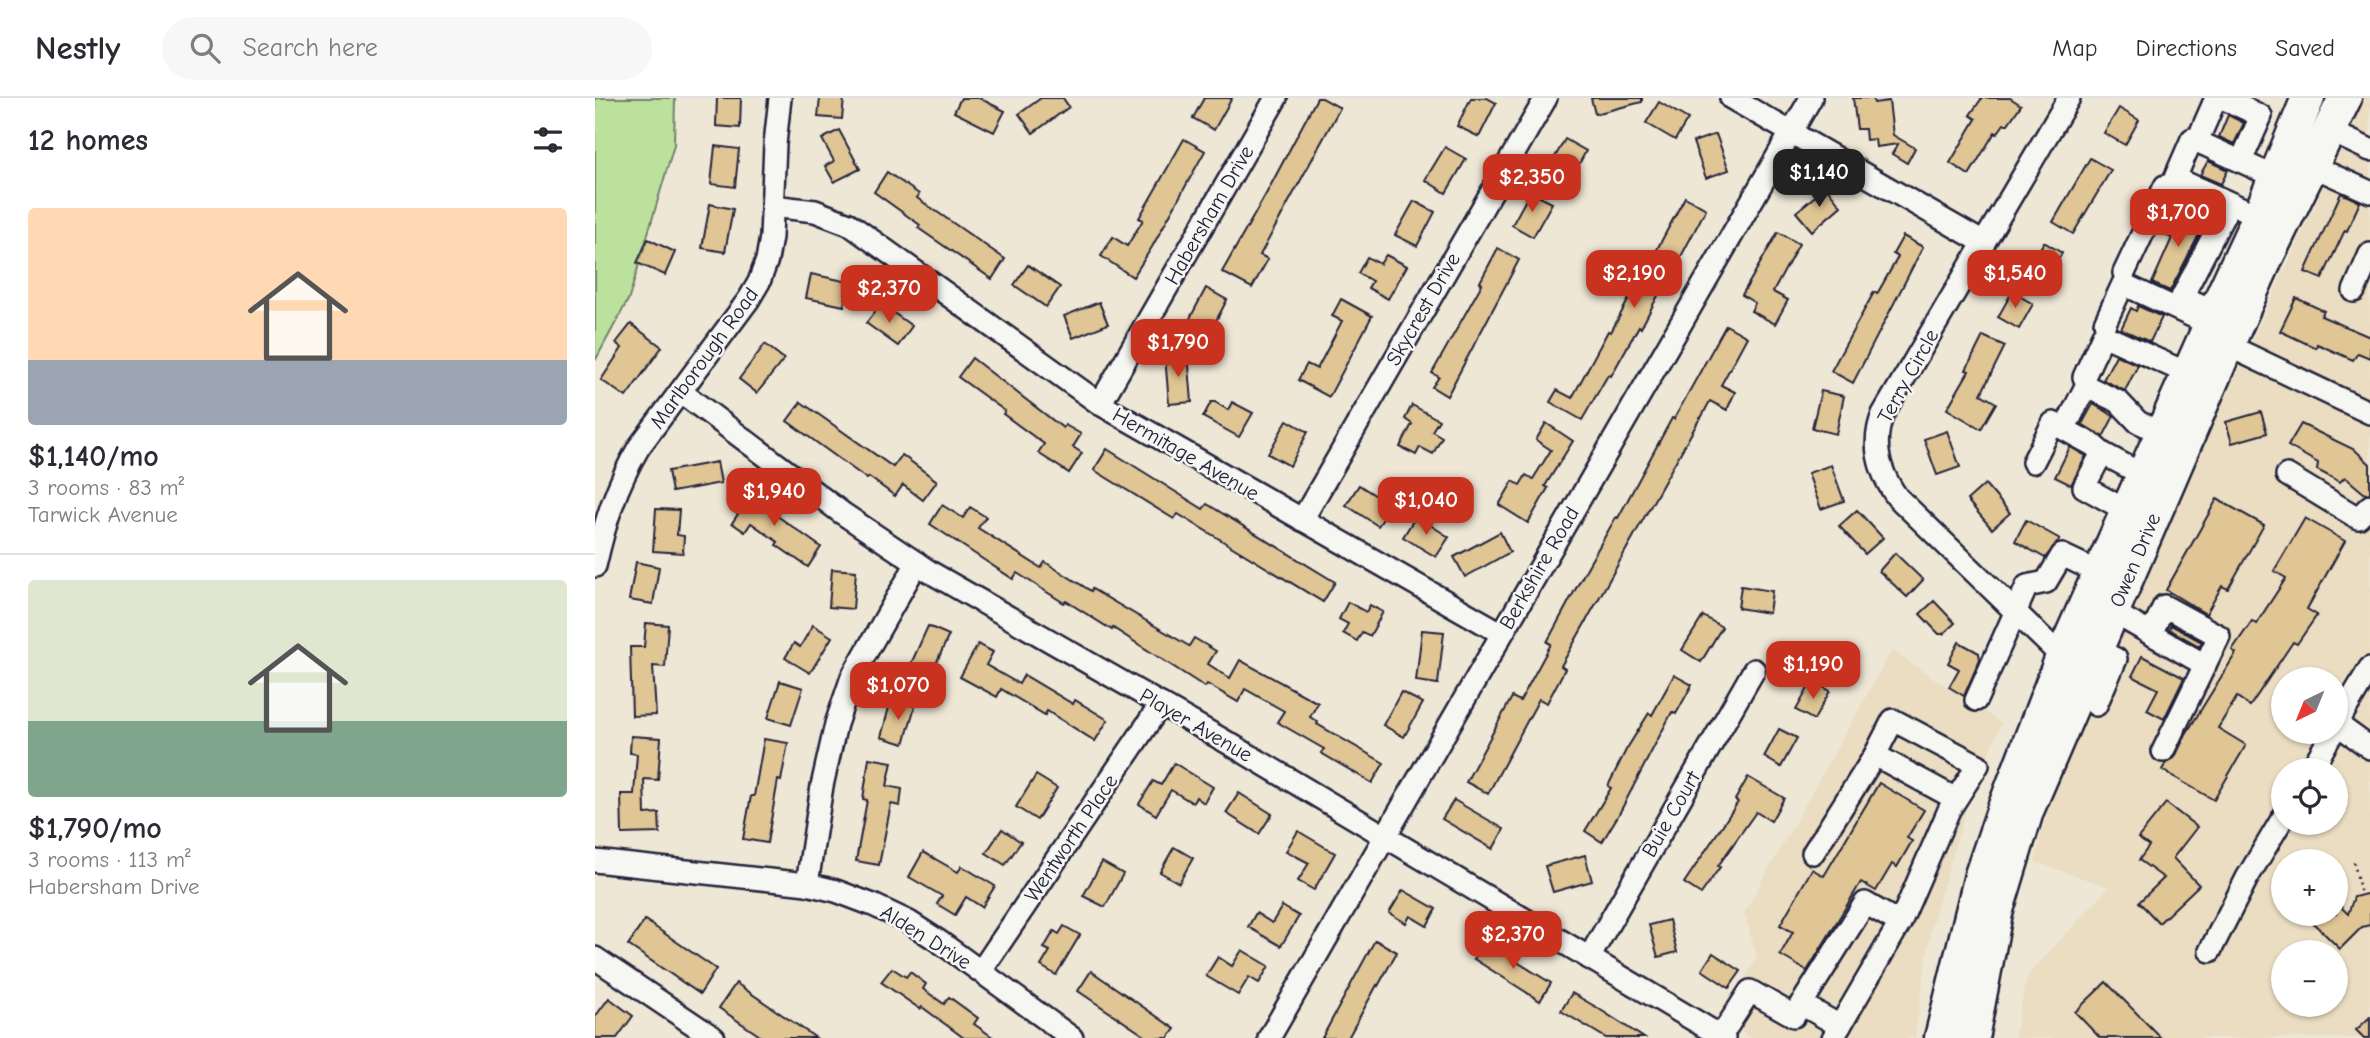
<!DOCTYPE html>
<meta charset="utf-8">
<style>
body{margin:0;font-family:"Comic Neue",sans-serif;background:#f7f7f7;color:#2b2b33;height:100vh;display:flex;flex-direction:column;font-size:26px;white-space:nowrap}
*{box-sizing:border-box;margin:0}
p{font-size:23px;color:#7c7c81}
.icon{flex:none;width:38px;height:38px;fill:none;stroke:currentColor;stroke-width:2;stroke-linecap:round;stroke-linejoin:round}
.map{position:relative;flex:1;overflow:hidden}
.sheet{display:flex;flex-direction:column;background:#fff;width:595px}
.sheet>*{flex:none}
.needle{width:46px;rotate:223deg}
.tools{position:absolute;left:1676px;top:569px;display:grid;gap:14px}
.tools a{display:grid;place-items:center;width:77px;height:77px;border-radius:50%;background:#fff;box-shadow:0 2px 5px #0004;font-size:35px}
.price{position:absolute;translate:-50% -60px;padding:0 16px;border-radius:14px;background:#c8321e;color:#fff;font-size:23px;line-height:46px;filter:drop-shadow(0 2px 4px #0008)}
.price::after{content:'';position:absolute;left:50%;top:42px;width:21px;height:16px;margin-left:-10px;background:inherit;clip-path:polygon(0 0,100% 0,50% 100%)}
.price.on{background:#222;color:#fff}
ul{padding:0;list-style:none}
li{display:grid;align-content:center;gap:14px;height:371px;padding:0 28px}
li+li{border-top:2px solid #e1e1e2}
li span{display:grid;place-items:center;height:217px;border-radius:7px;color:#555}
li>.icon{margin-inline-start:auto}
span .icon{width:126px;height:126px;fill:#fffc;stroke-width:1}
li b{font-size:30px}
h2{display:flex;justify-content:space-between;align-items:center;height:84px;padding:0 28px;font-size:30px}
header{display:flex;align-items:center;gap:42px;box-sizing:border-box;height:98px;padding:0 35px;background:#fff;border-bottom:2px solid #e1e1e2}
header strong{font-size:33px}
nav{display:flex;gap:38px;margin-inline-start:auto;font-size:24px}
.search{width:490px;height:63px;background:#f7f7f7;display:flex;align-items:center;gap:18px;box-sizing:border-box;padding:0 24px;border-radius:38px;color:#7c7c81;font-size:26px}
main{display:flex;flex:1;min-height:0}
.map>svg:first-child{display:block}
</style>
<header>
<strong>Nestly</strong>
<div class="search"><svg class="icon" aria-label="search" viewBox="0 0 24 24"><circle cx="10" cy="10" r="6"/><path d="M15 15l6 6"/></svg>Search here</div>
<nav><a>Map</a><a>Directions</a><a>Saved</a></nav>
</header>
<main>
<section class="sheet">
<h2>12 homes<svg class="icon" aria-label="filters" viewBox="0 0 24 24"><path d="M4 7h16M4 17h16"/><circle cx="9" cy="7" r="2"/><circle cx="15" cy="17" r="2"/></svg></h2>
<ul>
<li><span style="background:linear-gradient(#ffd9b3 70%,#9aa5b1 0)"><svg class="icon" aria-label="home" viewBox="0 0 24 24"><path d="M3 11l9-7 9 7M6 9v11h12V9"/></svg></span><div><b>$1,140/mo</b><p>3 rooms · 83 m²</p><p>Tarwick Avenue</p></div></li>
<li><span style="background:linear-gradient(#dfe7d0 65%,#7fa58c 0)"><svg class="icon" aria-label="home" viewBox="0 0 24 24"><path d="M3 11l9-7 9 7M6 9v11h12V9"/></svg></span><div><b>$1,790/mo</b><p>3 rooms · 113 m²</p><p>Habersham Drive</p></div></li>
</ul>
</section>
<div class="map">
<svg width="1775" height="940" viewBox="0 0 1775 940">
<rect width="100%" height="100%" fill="#efe7d6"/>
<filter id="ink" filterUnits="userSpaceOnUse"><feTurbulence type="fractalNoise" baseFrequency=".0143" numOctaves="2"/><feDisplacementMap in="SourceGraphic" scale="14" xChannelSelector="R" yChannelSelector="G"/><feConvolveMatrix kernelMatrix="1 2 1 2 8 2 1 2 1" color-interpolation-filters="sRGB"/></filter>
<g filter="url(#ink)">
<g fill="#eaddc2" fill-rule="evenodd">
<path d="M1770 0H1775V940H1419L1432 878 1514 789 1440 764 1445 739 1463 677 1632 287 1641 276ZM1689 581H1741V634H1689ZM1689 672H1741V724H1689ZM1689 763H1741V816H1689ZM1689 854H1741V906H1689Z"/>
<path d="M1297 552 1406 625 1370 715 1336 830 1320 940H1156L1126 921 1162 859 1149 815Z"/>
</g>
<path fill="#bce19c" stroke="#6f826c" stroke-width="2" d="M0 0H80L79 47 34 200 0 263Z"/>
<g fill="#e0c595" stroke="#22223b" stroke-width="2">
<path d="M122 0H146L145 30 121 28Z"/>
<path d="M225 0H249L247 21 223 19Z"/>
<path d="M366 0H384L410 13 399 34 359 14Z"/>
<path d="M446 0H468L474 9 438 35 424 16Z"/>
<path d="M609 0H637L619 32 598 20Z"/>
<path d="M722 0H727L745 10 665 157 673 161 657 190 627 174 671 96Z"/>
<path d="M876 0H892L901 5 884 39 862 28Z"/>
<path d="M996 0H1047V4L1000 16Z"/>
<path d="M1258 0H1278L1279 5 1294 3 1298 37 1320 50 1312 65 1297 56 1303 46 1281 49 1280 41 1271 42 1270 31H1262Z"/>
<path d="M1387 0H1415L1426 7 1413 26H1409L1402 36 1400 34 1374 77 1355 65 1381 21 1375 17Z"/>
<path d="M1064 4 1093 21 1080 42 1051 25Z"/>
<path d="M1524 10 1544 22 1530 47 1509 35Z"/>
<path d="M1633 17 1649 25 1639 46 1624 39Z"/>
<path d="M244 32 265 71 239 84 230 68 239 63 227 41Z"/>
<path d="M1121 36 1134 72 1111 80 1098 44Z"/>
<path d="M589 41 610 53 557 149 538 179 506 158 518 139 532 148 548 122 544 120Z"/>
<path d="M970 41 991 53 973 87 951 75Z"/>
<path d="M120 48 144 51 140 89 116 86Z"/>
<path d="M850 49 871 61 851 95 830 82Z"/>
<path d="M1495 60 1516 72 1478 136 1458 124Z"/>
<path d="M1613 63 1633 72 1626 86 1605 77Z"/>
<path d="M292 74 324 96 322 100 410 161 397 181 323 130 325 127 279 94Z"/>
<path d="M1231 89 1246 108 1217 133 1201 114Z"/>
<path d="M935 94 957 105 938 139 917 127Z"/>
<path d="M1746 95 1765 104 1752 133 1750 132 1727 181 1710 174Z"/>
<path d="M1090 99 1111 111 1070 189 1068 188 1046 230 1044 228 1016 278 1013 277 987 322 955 304 962 292 977 300 1013 233 1016 234 1043 184 1044 185Z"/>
<path d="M819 103 840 114 822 148 800 137Z"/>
<path d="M115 106 138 111 130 154 107 150Z"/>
<path d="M1591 113 1611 123 1575 193 1557 185 1577 140 1565 135 1570 124 1583 130Z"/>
<path d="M1183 134 1204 146 1178 194 1193 202 1180 226 1156 213 1160 205 1147 197Z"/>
<path d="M1308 138 1328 149 1258 285 1236 273 1279 194 1282 196 1303 159 1298 156Z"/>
<path d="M53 141 80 154 70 177 42 165Z"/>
<path d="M1449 144 1467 155 1450 186 1431 175Z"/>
<path d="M903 150 924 162 852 298 837 289 844 279 837 275 887 186 885 184Z"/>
<path d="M791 157 812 168 793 201 773 190 777 183 763 175 772 159 785 166Z"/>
<path d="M433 167 465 189 451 209 419 187Z"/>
<path d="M216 176 254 184 249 208 211 200Z"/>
<path d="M611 190 632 202 614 236 593 224Z"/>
<path d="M1417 194 1438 206 1424 231 1403 219Z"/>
<path d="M1701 200 1729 213 1726 218 1775 239V260L1763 255 1758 262 1722 246 1721 250 1685 233Z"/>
<path d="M746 201 777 218 734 299 703 282 712 266 722 271 731 254 747 223 737 218Z"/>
<path d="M504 204 513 226 478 240 469 218Z"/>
<path d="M286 206 317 228 303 248 271 225Z"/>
<path d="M1543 208 1567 219 1555 244 1526 231 1536 210 1541 213Z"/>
<path d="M36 226 67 249 31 299 6 282 27 250 21 245Z"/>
<path d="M1131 227 1152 239 1126 287 1140 294 1132 312 1115 303 1106 320H1105L966 568 970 571 952 605 944 601 893 696 871 684 917 599 925 603 956 546 952 544 993 468 1021 419 1023 420 1077 320 1079 321Z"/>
<path d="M1388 238 1410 248 1386 296 1401 305 1386 331 1352 311 1374 273 1371 272Z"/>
<path d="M170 246 189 261 162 295 144 281Z"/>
<path d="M593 256 597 304 574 306 570 258Z"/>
<path d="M1521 257 1543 267 1530 293 1508 282Z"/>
<path d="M377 260 468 330 470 327 486 336 478 349 487 355 474 375 443 355 449 346 408 316 410 313 363 279Z"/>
<path d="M1226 293 1249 298 1241 336 1217 330Z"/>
<path d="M206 304 298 369 307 357 342 383 328 402 308 387 300 398 274 379 272 381 192 323Z"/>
<path d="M616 304H620L633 312 637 304 658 315 644 339 608 319Z"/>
<path d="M1498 306 1519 318 1508 339 1487 326Z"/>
<path d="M817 307 844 322 837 333 847 339 838 356 825 349 821 357 805 349 817 326 810 321Z"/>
<path d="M1666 314 1672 335 1637 345 1631 324Z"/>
<path d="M692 322 713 334 695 368 673 356Z"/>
<path d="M951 325 978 343 950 388 953 390 933 425 904 407 918 383 925 387 931 377 938 381 956 352 941 342Z"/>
<path d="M1706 326 1760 352 1775 366V395L1770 396 1750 379 1745 384 1722 372 1723 365 1693 348Z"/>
<path d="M1352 333 1365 369 1342 377 1329 341Z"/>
<path d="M1475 349 1491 358 1476 387 1460 379Z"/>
<path d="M512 351 608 411 612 406 740 484 728 504 583 416 579 421 499 372Z"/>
<path d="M122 364 126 385 77 394 73 373Z"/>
<path d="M1236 367 1249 403 1226 411 1213 375Z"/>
<path d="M1390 386 1415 415 1397 431 1372 402Z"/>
<path d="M764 387 797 408 783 428 751 407Z"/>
<path d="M151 392 183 414 181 417 226 449 213 469 181 447 183 444 156 425 150 434 137 425 143 416 137 412Z"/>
<path d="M1622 401 1669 427 1633 491 1627 488 1611 516 1571 492Z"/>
<path d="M347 407 368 420 375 409 391 419 383 430 446 470 450 464 496 493 497 491 594 548 599 540 621 553 613 566 635 580 645 562 723 605 715 619 723 624 722 626 789 665 777 685 726 655 729 651 682 624 689 613 650 591 643 604 612 586 610 589 518 530 517 532 471 503 469 505 422 475 418 481 386 460 335 426Z"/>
<path d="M61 411 84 412 82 437 89 438 88 455 58 453Z"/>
<path d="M1262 412 1288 440 1270 456 1244 428Z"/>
<path d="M821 418 854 439 841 459 808 439Z"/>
<path d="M1710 420 1750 443 1712 511 1722 517 1702 546 1698 544 1655 608 1642 599 1623 630 1651 647 1619 702 1567 672 1571 665 1580 659 1591 636 1641 555 1637 552 1657 523 1661 526 1691 480 1679 473Z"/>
<path d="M1431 422 1465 441 1450 460 1420 443Z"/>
<path d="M905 434 915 454 870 479 859 459Z"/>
<path d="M1300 455 1328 482 1312 499 1284 473Z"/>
<path d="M41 464 64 469 58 506 34 502Z"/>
<path d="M237 471 261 473 258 511 234 509Z"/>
<path d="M1146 488 1177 493 1174 515 1143 510Z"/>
<path d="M1339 503 1360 525 1348 536H1344L1325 516Z"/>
<path d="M753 504 771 514 775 507 788 514 775 538 767 534 762 543 748 535 753 526 744 521Z"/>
<path d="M1108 518 1127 529 1106 564 1087 552Z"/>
<path d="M51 525 73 527 70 569 58 568 61 617 37 618 35 549H49Z"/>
<path d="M218 527 237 539 215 575 190 560 199 545 205 549Z"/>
<path d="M1576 527 1607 544 1604 548 1574 531Z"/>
<path d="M333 528 354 537 336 577 315 568Z"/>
<path d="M827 532 849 534 843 586 821 583Z"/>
<path d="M1364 544 1384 555 1385 561 1369 598 1354 589 1364 571 1353 565Z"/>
<path d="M383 546 398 554 391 567 424 586 429 577 478 606 480 602 513 622 500 643 452 613 450 617 406 591 402 599 365 579Z"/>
<path d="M1547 558 1589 580 1569 621 1552 612 1563 591 1537 578Z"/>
<path d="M1079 577 1097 587 1081 616 1077 614 1024 716 1007 744 990 733 1016 690 1013 688 1031 652 1054 615 1057 617Z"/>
<path d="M185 583 208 590 196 627 173 620Z"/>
<path d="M1217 583 1235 593 1219 622 1201 612Z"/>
<path d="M806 594 828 605 809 639 788 627Z"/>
<path d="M296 602 320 608 309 646 286 639Z"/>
<path d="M1184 631 1202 640 1186 669 1169 659Z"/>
<path d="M36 638 66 640 63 682 49 681 50 716 64 715 65 735 27 736 26 696H39L42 656 35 655Z"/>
<path d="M169 641 193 645 186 683 183 682 172 745 148 741 156 698H159Z"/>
<path d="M274 660 297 664 292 688 307 691 305 708 296 706 284 767 261 763 272 702 268 701Z"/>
<path d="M579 665 618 689 609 705 601 699 598 705 576 692 561 717 544 706 558 683 566 687Z"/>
<path d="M441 677 462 690 442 722 421 709Z"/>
<path d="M1153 679 1189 700 1176 723 1161 714 1123 768 1125 769 1106 796 1089 785 1143 704 1140 702Z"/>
<path d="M1284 685 1329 712 1312 740 1317 743 1302 769 1297 766 1281 793 1266 784 1212 873 1185 857 1198 834 1185 827 1217 771 1229 778Z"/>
<path d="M644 695 677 716 664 736 631 715Z"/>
<path d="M859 702 909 731 898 751 847 721Z"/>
<path d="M1571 705 1602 729 1578 760 1604 787 1564 825 1544 804 1569 780 1544 762 1554 748 1543 740Z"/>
<path d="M407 731 426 744 410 767 391 755Z"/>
<path d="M703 733 740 755 719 792 703 783 714 765 691 753Z"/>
<path d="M579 749 598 760 584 785 565 774Z"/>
<path d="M328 754 363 774 367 768 400 788 387 809 371 799 360 817 342 806 347 798 314 779Z"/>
<path d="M990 757 997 783 958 794 950 768Z"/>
<path d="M507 764 528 776 510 809 488 798Z"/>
<path d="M808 792 841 811 832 828 815 818 811 825 794 815Z"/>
<path d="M1775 795V827L1767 829 1745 851 1709 816H1741V804L1753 816 1759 799Z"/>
<path d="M687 808 704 818 686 848 653 829 661 815 677 825Z"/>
<path d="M50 822 121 871 105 896 33 847Z"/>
<path d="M1074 822 1082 854 1063 859 1054 827Z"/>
<path d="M469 828 485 837 461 877 446 868 455 853 449 850 459 833 464 836Z"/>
<path d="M780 842 802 854 783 888 782 887 753 940H727Z"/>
<path d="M890 844 956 885 945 903 879 861Z"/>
<path d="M647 852 674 868 664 885 654 879 643 897 611 878 623 859 637 868Z"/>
<path d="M1118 855 1146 873 1134 890 1107 872Z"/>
<path d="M297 870 311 879 315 874 331 886 328 891 349 906 354 899 383 920 379 926 399 940H369L327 909 325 911 286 884Z"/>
<path d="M496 873 580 931 573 940H553L483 893Z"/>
<path d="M1511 884 1566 940H1505L1480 914Z"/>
<path d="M141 885 221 940H168L124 910Z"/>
<path d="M977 895 1001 909 1049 940H1011L966 913Z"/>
<path d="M14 900 38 918 22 940H0V919Z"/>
<path d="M1775 919V940H1769L1761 932Z"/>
</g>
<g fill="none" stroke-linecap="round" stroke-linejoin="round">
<defs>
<g id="minor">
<path d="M1136 0 1389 145"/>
<path d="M1627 0 1666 18 1651 52"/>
<path d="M1607 32 1621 0"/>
<path d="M1735 33 1775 52"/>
<path d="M1717 68 1775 94"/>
<path d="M177 108 220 113 254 126 505 306 906 535"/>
<path d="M1664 118 1580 80 1597 41 1680 79"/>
<path d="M1529 175 1570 88 1629 117 1587 199 1620 213"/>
<path d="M1759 193 1775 156"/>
<path d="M1510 225 1528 186 1601 220"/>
<path d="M1632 247 1775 315"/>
<path d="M1489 279 1508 237 1594 276"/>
<path d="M86 294 247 415 335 474 635 646 1129 940"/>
<path d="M505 306 681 0"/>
<path d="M1475 320 1491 288 1524 304 1543 324 1567 335"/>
<path d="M1438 364 1458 325 1498 347 1507 355"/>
<path d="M1692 377 1763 420 1775 408"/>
<path d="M1532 413 1489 389 1507 355 1548 377"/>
<path d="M707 422 951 0"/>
<path d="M0 468C10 424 21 388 44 349L154 201 164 184 172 162 176 139 180 46 185 0"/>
<path d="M1518 514 1556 536 1569 508 1624 538 1568 653"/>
<path d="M1556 536 1610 567"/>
<path d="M1467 559 1302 399C1284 374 1276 346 1288 316L1474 0"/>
<path d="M1381 602 1432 488 1451 484 1467 457 1505 475"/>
<path d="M1501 607 1521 561 1502 552"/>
<path d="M1742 626 1775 650"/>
<path d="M1741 627 1775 570"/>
<path d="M1716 672 1738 634"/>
<path d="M1218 755 1280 657"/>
<path d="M0 763 212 786 241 793 278 807 314 824 345 844 477 940"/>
<path d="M212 786 227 688 241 626 257 579 322 465"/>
<path d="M1615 853 1652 780 1689 718"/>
<path d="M0 860 119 940"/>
<path d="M994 860 1159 572"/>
<path d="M386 873 566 606"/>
<path d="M1206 906 1245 928"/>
<path d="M1126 938 1155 893 1199 918 1270 805 1305 825"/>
<path d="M674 940 1216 0"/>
<path d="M1238 940 1305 825 1354 712 1383 667 1298 622 1280 657 1361 701"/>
</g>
<g id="highway">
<path d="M1346 940 1386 777 1408 713 1467 559 1615 227 1620 213 1664 118 1713 0"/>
<path d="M1377 940 1401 815 1432 713 1629 255 1673 157 1750 0"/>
</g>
</defs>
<use href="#minor" stroke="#22223b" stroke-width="26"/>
<use href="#highway" stroke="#22223b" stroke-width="37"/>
<path stroke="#22223b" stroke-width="2.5" stroke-dasharray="2 5" stroke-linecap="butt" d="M1759 764 1766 797"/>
<use href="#minor" stroke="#f6f6f2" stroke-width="21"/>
<use href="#highway" stroke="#f6f6f2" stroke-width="32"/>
</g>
</g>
<g text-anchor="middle" stroke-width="5" stroke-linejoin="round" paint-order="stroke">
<g font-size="21" fill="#22223b" stroke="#f6f6f2">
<text transform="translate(614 117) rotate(-60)" y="7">Habersham Drive</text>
<text transform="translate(828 211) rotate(-60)" y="7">Skycrest Drive</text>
<text transform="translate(109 260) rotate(-54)" y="7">Marlborough Road</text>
<text transform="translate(1313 278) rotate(-61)" y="7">Terry Circle</text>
<text transform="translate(591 356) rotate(30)" y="7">Hermitage Avenue</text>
<text transform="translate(1540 462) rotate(-67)" y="7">Owen Drive</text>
<text transform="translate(944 470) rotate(-60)" y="7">Berkshire Road</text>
<text transform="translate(601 627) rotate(30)" y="7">Player Avenue</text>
<text transform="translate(1076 716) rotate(-60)" y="7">Buie Court</text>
<text transform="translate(476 740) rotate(-56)" y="7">Wentworth Place</text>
<text transform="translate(331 839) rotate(32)" y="7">Alden Drive</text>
</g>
</g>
</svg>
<div class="tools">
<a><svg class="needle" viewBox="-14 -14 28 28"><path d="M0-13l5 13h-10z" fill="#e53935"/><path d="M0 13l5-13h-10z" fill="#7c7c81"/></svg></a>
<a><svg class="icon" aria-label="locate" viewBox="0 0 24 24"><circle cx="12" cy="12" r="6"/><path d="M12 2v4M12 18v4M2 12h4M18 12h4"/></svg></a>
<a>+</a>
<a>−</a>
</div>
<b class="price on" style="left:1224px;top:111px">$1,140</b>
<b class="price" style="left:937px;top:116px">$2,350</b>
<b class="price" style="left:1583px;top:151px">$1,700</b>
<b class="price" style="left:1039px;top:212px">$2,190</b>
<b class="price" style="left:1420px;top:212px">$1,540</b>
<b class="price" style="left:294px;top:227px">$2,370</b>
<b class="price" style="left:583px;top:281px">$1,790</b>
<b class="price" style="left:179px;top:430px">$1,940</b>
<b class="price" style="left:831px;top:439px">$1,040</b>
<b class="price" style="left:1218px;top:603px">$1,190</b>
<b class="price" style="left:303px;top:624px">$1,070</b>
<b class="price" style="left:918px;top:873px">$2,370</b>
</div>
</main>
